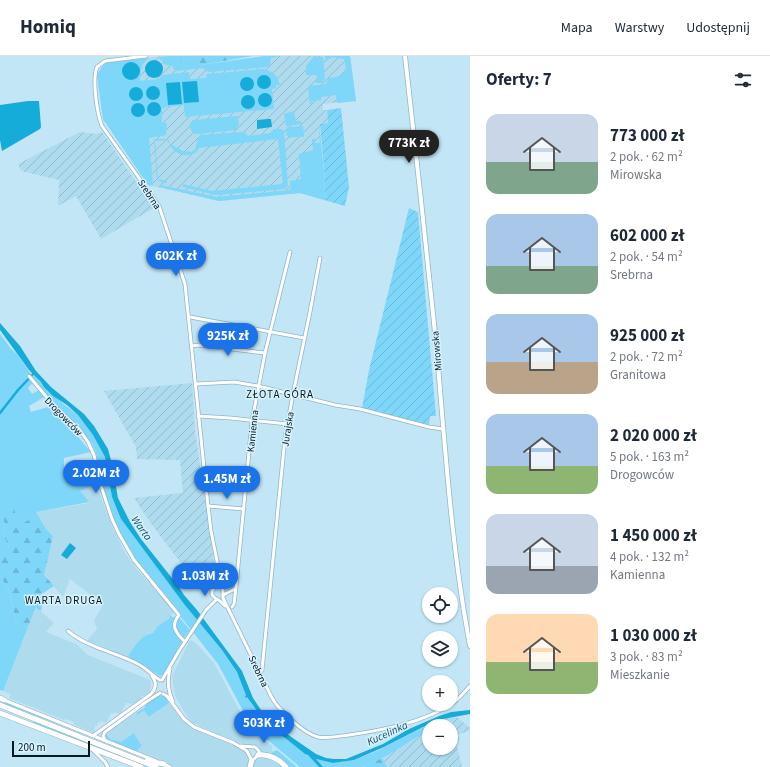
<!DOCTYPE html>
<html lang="pl">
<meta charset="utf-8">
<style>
body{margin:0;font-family:"Source Sans 3",sans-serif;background:#f2f2f3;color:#1f2937;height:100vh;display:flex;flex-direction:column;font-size:15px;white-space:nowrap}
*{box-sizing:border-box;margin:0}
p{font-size:13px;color:#747a83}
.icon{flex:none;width:22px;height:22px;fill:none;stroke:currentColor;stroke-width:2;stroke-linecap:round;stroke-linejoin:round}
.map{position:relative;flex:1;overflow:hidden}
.side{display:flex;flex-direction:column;background:#fff;width:300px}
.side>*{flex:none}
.buttons{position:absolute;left:422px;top:531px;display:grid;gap:8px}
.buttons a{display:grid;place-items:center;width:36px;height:36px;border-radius:50%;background:#fff;box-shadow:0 1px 3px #0004;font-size:20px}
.scale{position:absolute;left:12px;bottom:10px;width:78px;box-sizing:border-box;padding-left:4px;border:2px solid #0b191e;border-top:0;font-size:11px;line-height:14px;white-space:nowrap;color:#0b191e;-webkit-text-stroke:3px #d5f2ff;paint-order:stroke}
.price{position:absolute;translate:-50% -34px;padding:0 9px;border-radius:14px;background:#1a73e8;color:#fff;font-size:13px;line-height:26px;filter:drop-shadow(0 1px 2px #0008)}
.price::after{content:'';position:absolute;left:50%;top:24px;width:12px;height:9px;margin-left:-6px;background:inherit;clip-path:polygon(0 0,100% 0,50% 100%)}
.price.active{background:#222;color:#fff}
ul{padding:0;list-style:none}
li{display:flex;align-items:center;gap:12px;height:100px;padding:0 16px}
li span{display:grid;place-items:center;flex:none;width:112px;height:80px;border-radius:12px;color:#555}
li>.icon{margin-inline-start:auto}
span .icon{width:48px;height:48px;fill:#fffc;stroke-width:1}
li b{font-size:17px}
h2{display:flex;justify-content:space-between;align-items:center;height:48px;padding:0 16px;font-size:17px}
header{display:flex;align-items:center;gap:24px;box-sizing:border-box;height:56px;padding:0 20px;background:#fff;border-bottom:1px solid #e0e1e3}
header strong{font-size:19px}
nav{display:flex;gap:22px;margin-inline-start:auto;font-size:14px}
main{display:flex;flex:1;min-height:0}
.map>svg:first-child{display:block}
</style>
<header>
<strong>Homiq</strong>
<nav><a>Mapa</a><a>Warstwy</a><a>Udostępnij</a></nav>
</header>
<main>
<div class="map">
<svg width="470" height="711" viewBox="0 0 470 711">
<defs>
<pattern id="industrial-furrows" width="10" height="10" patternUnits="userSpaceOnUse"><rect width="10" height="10" fill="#aedbed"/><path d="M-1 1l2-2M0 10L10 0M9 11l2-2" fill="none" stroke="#94bbcb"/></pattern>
<pattern id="forest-firs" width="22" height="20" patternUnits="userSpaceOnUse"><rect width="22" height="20" fill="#7ed6f9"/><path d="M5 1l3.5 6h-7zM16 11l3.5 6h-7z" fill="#6cb7d5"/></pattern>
<pattern id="garden-furrows" width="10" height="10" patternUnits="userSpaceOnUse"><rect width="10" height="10" fill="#7ed6f9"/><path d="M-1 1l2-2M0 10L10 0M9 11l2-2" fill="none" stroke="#6cb7d5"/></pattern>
</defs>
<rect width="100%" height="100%" fill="#c2e6f6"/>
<g fill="#aedbed">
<path d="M96 428 112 470 125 497 139 516 175 556 169 560 170 562 158 570 153 577H149L141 584 132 594 128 601 87 585 97 573 94 564 102 551 100 546 70 523 63 541 44 519 53 480 46 473 41 463 36 456 89 447 80 435Z"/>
<path d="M36 551 54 567 46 576 76 588 88 599 150 624 151 626 150 635 144 640H141L142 642 134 648 126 647 121 657 119 658 115 656 114 658 111 657 106 667 102 665 101 667 98 666 97 670 95 669 94 677 73 668 74 666 66 663 64 664 9 642 11 638 3 635Z"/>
<path d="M190 584 196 587 214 607 245 665 272 690V698L262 695 256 690 251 691 213 676 191 666 183 654 175 639 172 620Z"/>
<path d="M169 647 180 661 195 673 246 694 250 702 248 711H174L137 696 139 692 142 690 133 676 121 686 110 683 105 677 116 671 135 657 137 659 144 654 150 661Z"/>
<path d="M260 700 271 702 284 711H252L254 705Z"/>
</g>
<g fill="url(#industrial-furrows)">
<path d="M163 0H174L201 9 265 0H350L356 45 323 48V54H327L328 67 320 68 324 144 300 137 219 145 148 129 103 63 97 19 104 7Z"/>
<path d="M80 76 97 78 102 76 154 152 101 183 76 140 58 150 59 124 21 115 18 108Z"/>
<path d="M192 327 195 374 214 506 203 536 152 469 134 442 183 437 180 404 137 403 136 391 104 335Z"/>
<path d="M457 661 470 672V674L458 679 460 685 456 686 462 711H387L382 702 429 674V692H451V670H431L432 668 443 663Z"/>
</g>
<g fill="#7ed6f9">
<path d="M174 0 201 9 265 0H280L271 2 270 10 269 11 208 16 203 12 175 15 172 9H166L158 1Z"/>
<path d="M314 0 323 1 325 23 322 27H316L315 26 318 23 316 19H306V10Z"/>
<path d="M325 0H350L356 45 337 47 336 39 321 41V44L311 45 312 49H310L308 31 310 30 326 28 328 22C341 21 349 18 344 3L332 1 326 5Z"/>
<path d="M150 2C140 6 141 15 140 25L159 23 162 19 189 16 190 23 206 22 207 18 263 13C273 15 277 19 280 29H276V32L272 33 274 53 185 61 184 49 166 51 162 53V67H167L166 79 149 82 153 130 148 129 103 63 97 19 104 7Z"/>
<path d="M294 55 296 65H301L302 68 286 70 284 58Z"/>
<path d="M237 60 238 62 239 68 236 74 197 78C190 77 189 72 191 66L193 64Z"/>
<path d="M319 68 325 125 324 144 300 137 219 145 160 131V129L217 141 289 134 291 132 290 125 301 123 299 98 313 94 312 83H315V87H320Z"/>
<path d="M303 70 304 81H292L290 82 286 79 287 71Z"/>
<path d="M274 73H281L284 75 288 130 285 133 216 139 183 131V128L211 135 283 128 278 83 199 92C195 101 182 101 175 95 172 93 170 88 167 84L155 85 158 123 167 125 166 127 159 125 157 122 154 85 155 83H168L170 88 186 97V95L191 96 195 94 198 82 200 79 244 76 248 80 270 77Z"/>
<path d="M0 278 11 293 17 298 31 318 28 322 33 326 28 332 32 338 39 334 44 341 29 350 31 356 51 350 91 396 64 402V417L95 416 96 428 80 435 89 446 36 456 38 459 18 471 0 447Z"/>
<path d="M34 319 61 346 78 359 93 379 105 401 112 441 121 463 184 548 222 594 237 616 251 647 262 662 256 672 258 673 263 663 278 677 282 679 305 698 308 699 319 711H300L257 675 247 662 218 608 178 557V554L135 502 116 469 100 421 96 397 92 388 80 371 50 343 32 321Z"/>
<path d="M3 461 5 470 3 479 9 490 0 501V462Z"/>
<path d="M0 519 9 535 16 566 28 571 3 635 0 634Z"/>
<path d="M171 559 172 561H175C170 571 175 577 182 585L165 618 160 620 146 611 145 609 144 610 127 600 128 601C132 592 144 577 153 577L158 570 170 562 169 560Z"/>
<path d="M180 562 190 574 184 582C178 579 176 572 175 566Z"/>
<path d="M158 639 165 640 169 647 149 661 144 654 137 659 136 657 144 652 148 646Z"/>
<path d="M0 644 104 684 107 687 0 646Z"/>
<path d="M33 665 46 670 150 711H146L33 667Z"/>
<path d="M432 667 431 670H429V674L386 700 363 711H323L315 703 333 707 354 704 377 695Z"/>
<path d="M133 676 142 690 139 692 137 696 107 683 104 679 105 677 110 683 121 686 132 678Z"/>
<path d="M261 693 262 695 272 698V696L277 694 297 711H288L262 697Z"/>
</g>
<g fill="url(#forest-firs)">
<path d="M174 0H253L201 9Z"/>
<path d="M0 447 1 449 14 451 18 470 38 459 46 473 53 480 44 519 54 530 37 541 43 547 41 555 36 551 28 571 16 566 9 535 0 519V501L9 490 3 479 5 470 3 461 0 462Z"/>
<path d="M382 702 387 711H363Z"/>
</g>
<g fill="url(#garden-furrows)">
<path d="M341 52 349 131 345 150 324 144 325 125 320 68 328 67 327 54Z"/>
<path d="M409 152 418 156 436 360H430L429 369 362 352 369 314Z"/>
</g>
<g fill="#16acd9">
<circle cx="154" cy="13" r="9"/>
<circle cx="131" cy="15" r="9"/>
<circle cx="264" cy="26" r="7"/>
<circle cx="247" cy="28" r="7"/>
<path d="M197 25 199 46 184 47 182 26Z"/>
<path d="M180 26 182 48 168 49 166 27Z"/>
<circle cx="153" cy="37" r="7"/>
<circle cx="136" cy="38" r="7"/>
<circle cx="265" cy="44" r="7"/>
<circle cx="248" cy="46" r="7"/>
<path d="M28 45H39L41 71 40 73 2 95 0 84V49Z"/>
<circle cx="154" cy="53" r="7"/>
<circle cx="138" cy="54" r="7"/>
<path d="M268 63H271L272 71 257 73V64Z"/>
<path d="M0 267 20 290 36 315 51 331 84 358 94 370 108 393 112 408 118 442 130 466 141 483 179 531 184 539 197 554 242 615 253 642 263 657 287 678 316 698 326 702 334 703H346L383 688 409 673 439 660 451 656 470 654V658L443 663 429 668 384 691 354 704 333 707 316 703 323 711H319L308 699 305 698 263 664 259 672 257 671 262 662 247 641 245 642V641L246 639 237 616 222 594 184 548 121 463 112 441 105 401 93 379 78 359 67 349 53 340 44 331 41 326 29 314 0 274Z"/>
<path d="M70 487 76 492 67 503 61 499Z"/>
</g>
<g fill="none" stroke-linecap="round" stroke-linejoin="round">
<path stroke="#16acd9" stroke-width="2.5" d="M0 357 18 334 35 316"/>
<defs>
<g id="minor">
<path d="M146 0 105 5 97 11C92 23 97 58 102 70L159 150 185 228 208 450 211 475 217 505 219 526 223 535V542L271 640C278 654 303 677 318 681 328 683 339 680 349 679 383 674 423 667 453 647 459 643 465 635 470 630"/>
<path d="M190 261 304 282"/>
<path d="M192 290 199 289 265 297"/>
<path d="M29 320 54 350 79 373 88 386 94 399 101 430 112 463 119 478 134 504 179 559C170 570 176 577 185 586"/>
<path d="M196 328 234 326 258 330 335 349 360 353 429 371 443 373"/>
<path d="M198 360 230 362 288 368"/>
<path d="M208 450 244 453"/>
<path d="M217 522 215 531 212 535V539L215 542 220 545 225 550"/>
<path d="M223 539 235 533"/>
<path d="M232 551 234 548 236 531 252 365 265 297 290 196"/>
<path d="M68 575C88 592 115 596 138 608 146 612 153 620 160 624"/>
<path d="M170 613C167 626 168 635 173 646"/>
<path d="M260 617 262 614 285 382 293 338 310 256 320 202"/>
<path d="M162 624 179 595 206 554 217 543"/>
<path d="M163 638 167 640 184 663 194 671 234 687 247 695 251 703 249 711"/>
<path d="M4 644 156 705"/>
<path d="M94 679 151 638C156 633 157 626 152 620"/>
<path d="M105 684 103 680 105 676 146 646 160 637"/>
<path d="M241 690 255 691 259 695V698L253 704 251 711"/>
<path d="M92 693 105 706 108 711"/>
<path d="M163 708 170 711"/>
</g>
<path id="tertiary" d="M405 0C416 95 426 191 436 286 445 388 451 490 470 590"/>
<g id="primary">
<path d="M0 642 4 644"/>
<path d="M0 649 156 711"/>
<path d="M0 657 141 711"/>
<path d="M258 699C268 697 280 704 286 711"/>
<path d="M147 705 164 708"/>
</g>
</defs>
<use href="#minor" stroke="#92b5c4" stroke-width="4.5"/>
<use href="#tertiary" stroke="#92b5c4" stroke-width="5.5"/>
<use href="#primary" stroke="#92b5c4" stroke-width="6"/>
<use href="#minor" stroke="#fff" stroke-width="3"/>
<use href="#tertiary" stroke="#fff" stroke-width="4"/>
<use href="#primary" stroke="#fff" stroke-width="5"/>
</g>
<g text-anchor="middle" stroke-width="3" stroke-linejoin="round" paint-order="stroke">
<g font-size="10" fill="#0b191e" stroke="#d5f2ff">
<text transform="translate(150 138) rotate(57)" y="4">Srebrna</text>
<text transform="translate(436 295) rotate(-95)" y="4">Mirowska</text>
<text transform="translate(64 360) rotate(46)" y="4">Drogowców</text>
<text transform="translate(287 373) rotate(-81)" y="4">Jurajska</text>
<text transform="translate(252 375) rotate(-84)" y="4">Kamienna</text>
<text transform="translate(259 615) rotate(64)" y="4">Srebrna</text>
</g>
<g font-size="11" letter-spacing="1" fill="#0b191e" stroke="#d5f2ff">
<text x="280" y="342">ZŁOTA GÓRA</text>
<text x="64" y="548">WARTA DRUGA</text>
</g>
<g font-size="11" font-style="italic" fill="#1e5366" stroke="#d5f2ff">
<text transform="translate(142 472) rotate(55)" y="4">Warta</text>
<text transform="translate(387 677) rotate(-25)" y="4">Kucelinka</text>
</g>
</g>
</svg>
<div class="buttons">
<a><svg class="icon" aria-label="locate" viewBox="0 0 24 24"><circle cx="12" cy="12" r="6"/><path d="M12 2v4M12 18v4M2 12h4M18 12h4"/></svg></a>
<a><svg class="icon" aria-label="layers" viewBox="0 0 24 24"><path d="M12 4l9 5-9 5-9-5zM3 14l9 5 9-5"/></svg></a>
<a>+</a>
<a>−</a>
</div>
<div class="scale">200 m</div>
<b class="price active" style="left:409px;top:108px">773K zł</b>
<b class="price" style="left:176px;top:221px">602K zł</b>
<b class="price" style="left:228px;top:301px">925K zł</b>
<b class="price" style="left:96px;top:438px">2.02M zł</b>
<b class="price" style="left:227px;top:444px">1.45M zł</b>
<b class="price" style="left:205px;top:541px">1.03M zł</b>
<b class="price" style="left:264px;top:688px">503K zł</b>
</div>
<section class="side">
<h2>Oferty: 7<svg class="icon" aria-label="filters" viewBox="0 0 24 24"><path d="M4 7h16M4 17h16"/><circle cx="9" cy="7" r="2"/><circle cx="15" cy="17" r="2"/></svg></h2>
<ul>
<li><span style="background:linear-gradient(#c9d6e8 60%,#7fa58c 0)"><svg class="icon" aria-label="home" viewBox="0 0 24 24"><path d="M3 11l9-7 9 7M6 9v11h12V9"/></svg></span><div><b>773 000 zł</b><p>2 pok. · 62 m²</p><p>Mirowska</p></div></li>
<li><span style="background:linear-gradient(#a9c7e8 65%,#7fa58c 0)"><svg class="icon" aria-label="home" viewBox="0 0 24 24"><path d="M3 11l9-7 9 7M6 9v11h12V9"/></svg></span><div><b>602 000 zł</b><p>2 pok. · 54 m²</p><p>Srebrna</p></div></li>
<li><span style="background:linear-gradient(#a9c7e8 60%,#b9a48a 0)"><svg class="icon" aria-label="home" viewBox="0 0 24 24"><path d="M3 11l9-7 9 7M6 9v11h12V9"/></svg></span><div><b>925 000 zł</b><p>2 pok. · 72 m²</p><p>Granitowa</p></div></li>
<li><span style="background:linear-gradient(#a9c7e8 65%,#8fb573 0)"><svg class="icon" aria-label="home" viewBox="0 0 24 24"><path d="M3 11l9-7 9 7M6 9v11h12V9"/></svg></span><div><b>2 020 000 zł</b><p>5 pok. · 163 m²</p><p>Drogowców</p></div></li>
<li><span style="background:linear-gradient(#c9d6e8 65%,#9aa5b1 0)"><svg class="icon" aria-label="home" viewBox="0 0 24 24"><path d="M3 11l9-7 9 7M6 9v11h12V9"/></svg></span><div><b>1 450 000 zł</b><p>4 pok. · 132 m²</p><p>Kamienna</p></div></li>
<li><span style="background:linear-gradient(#ffd9b3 60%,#8fb573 0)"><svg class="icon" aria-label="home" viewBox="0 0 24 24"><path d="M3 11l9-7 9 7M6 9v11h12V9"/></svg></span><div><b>1 030 000 zł</b><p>3 pok. · 83 m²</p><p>Mieszkanie</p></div></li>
</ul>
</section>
</main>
